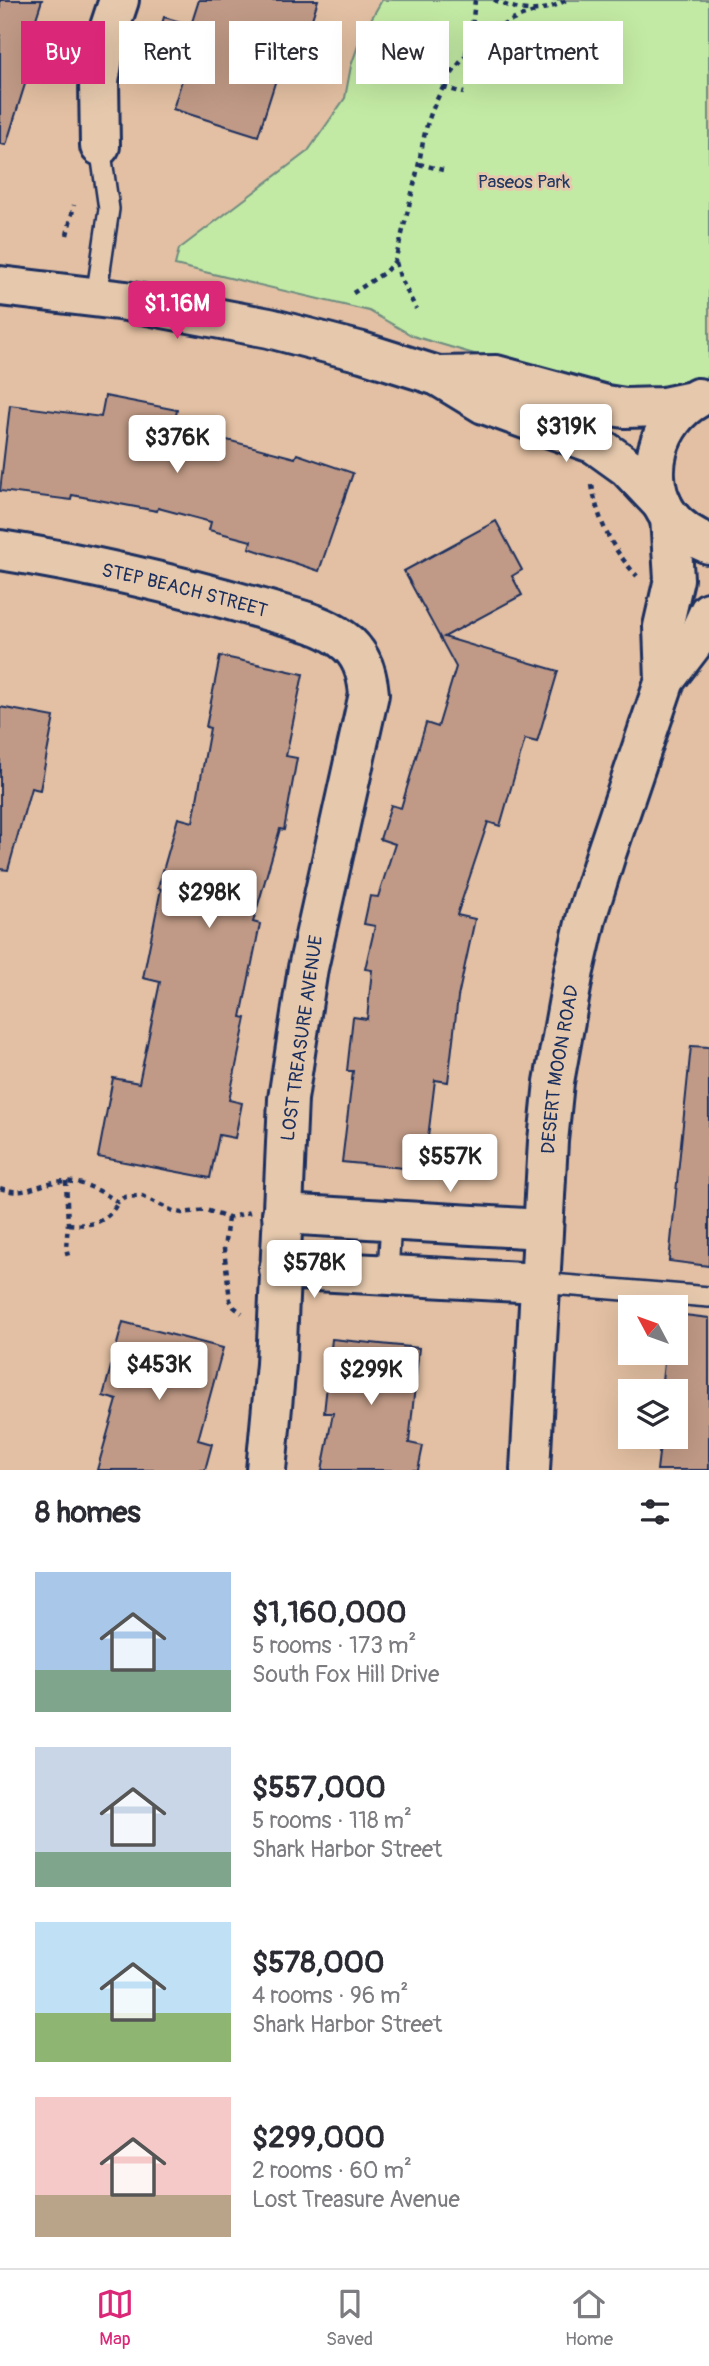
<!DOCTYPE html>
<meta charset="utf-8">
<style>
body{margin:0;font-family:Pangolin,sans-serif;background:#f7f7f7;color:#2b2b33;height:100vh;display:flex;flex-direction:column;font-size:26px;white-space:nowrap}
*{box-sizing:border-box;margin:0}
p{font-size:23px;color:#7c7c81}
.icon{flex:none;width:38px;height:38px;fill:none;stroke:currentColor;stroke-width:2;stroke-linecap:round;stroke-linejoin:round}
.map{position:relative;height:1470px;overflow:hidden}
.drawer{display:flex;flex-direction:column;background:#fff;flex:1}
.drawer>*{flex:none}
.hud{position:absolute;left:21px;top:21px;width:668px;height:63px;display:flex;gap:14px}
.needle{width:46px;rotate:311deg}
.tools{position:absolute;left:618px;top:1295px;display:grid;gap:14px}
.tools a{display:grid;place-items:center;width:70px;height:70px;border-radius:0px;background:#fff;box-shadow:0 7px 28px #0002;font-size:35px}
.price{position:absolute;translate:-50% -60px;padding:0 16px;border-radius:7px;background:#fff;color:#222;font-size:23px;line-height:46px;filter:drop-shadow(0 2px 4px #0008)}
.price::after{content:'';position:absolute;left:50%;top:42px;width:21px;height:16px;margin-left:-10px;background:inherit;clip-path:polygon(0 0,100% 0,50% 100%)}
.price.active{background:#db2777;color:#fff}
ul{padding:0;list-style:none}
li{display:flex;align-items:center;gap:21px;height:175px;padding:0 35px}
li span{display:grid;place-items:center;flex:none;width:196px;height:140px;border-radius:0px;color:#555}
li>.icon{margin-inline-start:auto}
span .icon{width:84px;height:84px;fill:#fffc;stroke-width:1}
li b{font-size:30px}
h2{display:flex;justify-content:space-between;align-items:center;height:84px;padding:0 35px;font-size:30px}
.tag{padding:0 24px;border-radius:0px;background:#fff;box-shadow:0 7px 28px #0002;font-size:24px;line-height:63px}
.tag.active{background:#db2777;color:#fff}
.menu{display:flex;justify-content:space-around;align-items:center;height:98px;border-top:2px solid #e1e1e2;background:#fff;font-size:19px;color:#7c7c81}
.menu a{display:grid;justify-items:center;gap:4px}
.menu .active{color:#db2777}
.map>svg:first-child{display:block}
</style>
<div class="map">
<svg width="709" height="1470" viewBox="0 0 709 1470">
<rect width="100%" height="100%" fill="#e3c0a3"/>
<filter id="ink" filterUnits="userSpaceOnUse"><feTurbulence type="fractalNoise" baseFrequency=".0143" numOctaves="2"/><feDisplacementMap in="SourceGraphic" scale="14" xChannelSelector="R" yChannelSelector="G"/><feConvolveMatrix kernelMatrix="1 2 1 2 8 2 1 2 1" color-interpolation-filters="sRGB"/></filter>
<g filter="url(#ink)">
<path fill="#c3eaa4" stroke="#6f8c81" stroke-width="2" d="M382 0H709V376L682 389 607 393 413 336 369 311 175 265 179 249 308 151 345 98 351 66 361 37Z"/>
<g fill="#c09a86" stroke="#1b2f5e" stroke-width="2">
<path d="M0 0H42L32 31 41 33 6 145 0 144Z"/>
<path d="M199 0H318L303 47 288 42 258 136 173 109 186 67 152 57 164 17 191 25Z"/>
<path d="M105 396 177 410 174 426 295 458 297 454 353 473 319 571 249 548 251 541 209 530 211 522 158 508 157 511 72 495 71 500 0 491 10 405 101 417Z"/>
<path d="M496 521 522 570 512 576 522 595 444 637 558 671 537 742 525 739 500 826 488 822 457 915 475 919 458 997 448 1082 435 1080 424 1170 342 1162 353 1071H347L353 1017 367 1019 372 970 365 969 375 926 364 924 370 896 378 897 395 844 380 839 391 805 401 808 426 723 438 727 456 667 404 571Z"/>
<path d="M220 656 303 674 286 756 297 758 284 830 280 829 253 922 260 924 241 1017 246 1018 229 1100 242 1103 235 1138 219 1135 210 1178 98 1157 113 1078 139 1083 160 982 143 978 161 889 158 888 178 818 193 822 210 728 206 727Z"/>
<path d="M0 707 54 717 40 790 31 788 8 870 0 869Z"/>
<path d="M691 1046 709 1047V1266L669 1261Z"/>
<path d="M676 1314 709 1318V1470H657L661 1437H676V1391H661L665 1353H676Z"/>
<path d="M123 1322 223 1348 198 1440 212 1444 205 1470H97L117 1400 103 1396Z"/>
<path d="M332 1339 419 1348 409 1443 423 1446 418 1470H322L333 1413H324Z"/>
</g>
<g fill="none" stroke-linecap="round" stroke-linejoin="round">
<defs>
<g id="service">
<path d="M96 298 109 209 100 146"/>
<path d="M388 1274 391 1220"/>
<path d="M539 1283 709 1297"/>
</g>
<g id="minor">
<path d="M100 146 99 82 106 39 119 0"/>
<path id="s1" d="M0 550C89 564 175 584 262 609 288 617 320 622 342 639 361 652 367 672 369 694L308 968 288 1099 276 1364 266 1470"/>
<path d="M282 1214 542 1229"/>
<path d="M279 1269 539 1283"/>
</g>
<g id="tertiary">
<path d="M0 286 126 301 269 328 362 352 438 376 484 404 595 444 627 467 662 504"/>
<path d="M438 376 496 375 606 405 625 408 663 407 692 401"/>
<path d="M698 398C657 420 641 477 669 516 679 529 694 538 709 544"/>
<path d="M665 680 663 627 674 579 670 517"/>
<path id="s2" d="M530 1470 548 1141 554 1082 574 971 587 915 606 854 665 680 697 638 709 612"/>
</g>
</defs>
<use href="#service" stroke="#1b2f5e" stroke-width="24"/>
<use href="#minor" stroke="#1b2f5e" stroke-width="44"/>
<use href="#tertiary" stroke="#1b2f5e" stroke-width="44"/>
<g stroke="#1b2f5e" stroke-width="4.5" stroke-dasharray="5 5" stroke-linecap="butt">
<path d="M494 0C519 12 541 15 566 0"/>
<path d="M466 54 472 28 475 0"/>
<path d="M443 87 464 93"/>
<path d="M419 164 443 170"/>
<path d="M67 235 74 205"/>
<path d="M396 262 400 277 416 309"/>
<path d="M353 293 385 272 395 261C403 231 410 202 417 172 421 155 423 136 429 119 446 69 486 23 539 11"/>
<path d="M592 485C598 522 612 549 637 576"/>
<path d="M66 1181 68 1224 66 1248 68 1256"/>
<path d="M0 1188C24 1197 32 1186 55 1182 78 1178 99 1190 118 1202L124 1197 142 1196 173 1211 182 1213 206 1210 228 1218 250 1212"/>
<path d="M228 1218 224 1249 230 1300 234 1307 242 1313"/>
<path d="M68 1224C91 1226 106 1224 118 1202"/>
</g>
<use href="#service" stroke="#e6c9ad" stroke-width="19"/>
<use href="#minor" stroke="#e6c9ad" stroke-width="38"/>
<use href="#tertiary" stroke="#e6c9ad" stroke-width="38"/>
</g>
</g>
<g text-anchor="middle" stroke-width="6" stroke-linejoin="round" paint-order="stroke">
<g font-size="19" fill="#233862" stroke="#e6c9ad">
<text x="524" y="188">Paseos Park</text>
</g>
<g font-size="19" fill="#1b2f5e" stroke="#e6c9ad">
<text dy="7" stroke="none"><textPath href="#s1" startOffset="189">STEP BEACH STREET</textPath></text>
<text transform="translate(301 1038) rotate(-82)" y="7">LOST TREASURE AVENUE</text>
<text dy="7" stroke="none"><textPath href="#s2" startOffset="402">DESERT MOON ROAD</textPath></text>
</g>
</g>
</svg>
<div class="tools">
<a><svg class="needle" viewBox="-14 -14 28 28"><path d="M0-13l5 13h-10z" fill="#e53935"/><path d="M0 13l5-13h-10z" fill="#7c7c81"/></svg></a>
<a><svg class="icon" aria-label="layers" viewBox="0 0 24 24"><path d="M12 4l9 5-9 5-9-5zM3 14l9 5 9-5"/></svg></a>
</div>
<b class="price active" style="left:177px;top:341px">$1.16M</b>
<b class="price" style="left:566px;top:464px">$319K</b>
<b class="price" style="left:177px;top:475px">$376K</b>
<b class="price" style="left:209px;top:930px">$298K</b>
<b class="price" style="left:450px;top:1194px">$557K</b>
<b class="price" style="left:314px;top:1300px">$578K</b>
<b class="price" style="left:159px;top:1402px">$453K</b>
<b class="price" style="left:371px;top:1407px">$299K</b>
<div class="hud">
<a class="tag active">Buy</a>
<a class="tag">Rent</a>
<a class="tag">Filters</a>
<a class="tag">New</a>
<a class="tag">Apartment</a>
</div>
</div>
<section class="drawer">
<h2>8 homes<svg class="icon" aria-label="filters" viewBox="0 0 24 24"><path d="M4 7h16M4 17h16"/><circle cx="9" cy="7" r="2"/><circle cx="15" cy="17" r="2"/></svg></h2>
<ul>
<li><span style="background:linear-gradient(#a9c7e8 70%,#7fa58c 0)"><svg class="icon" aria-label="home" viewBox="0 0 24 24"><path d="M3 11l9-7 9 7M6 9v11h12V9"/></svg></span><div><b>$1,160,000</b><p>5 rooms · 173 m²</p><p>South Fox Hill Drive</p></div></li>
<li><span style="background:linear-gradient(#c9d6e8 75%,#7fa58c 0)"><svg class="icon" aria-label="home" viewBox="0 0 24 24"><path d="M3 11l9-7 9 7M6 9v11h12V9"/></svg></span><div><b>$557,000</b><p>5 rooms · 118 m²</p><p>Shark Harbor Street</p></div></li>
<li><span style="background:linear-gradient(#bfe0f5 65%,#8fb573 0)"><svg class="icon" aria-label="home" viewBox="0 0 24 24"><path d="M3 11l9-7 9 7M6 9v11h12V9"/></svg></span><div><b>$578,000</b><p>4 rooms · 96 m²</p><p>Shark Harbor Street</p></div></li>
<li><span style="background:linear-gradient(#f6c9c9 70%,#b9a48a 0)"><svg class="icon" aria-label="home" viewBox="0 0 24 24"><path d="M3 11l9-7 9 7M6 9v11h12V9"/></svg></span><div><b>$299,000</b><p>2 rooms · 60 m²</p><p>Lost Treasure Avenue</p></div></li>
</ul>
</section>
<nav class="menu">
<a class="active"><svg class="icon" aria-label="map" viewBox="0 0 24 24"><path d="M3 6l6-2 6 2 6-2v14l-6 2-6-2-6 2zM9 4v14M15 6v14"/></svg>Map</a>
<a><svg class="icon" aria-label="saved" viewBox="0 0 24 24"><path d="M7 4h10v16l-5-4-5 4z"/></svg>Saved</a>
<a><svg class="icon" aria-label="home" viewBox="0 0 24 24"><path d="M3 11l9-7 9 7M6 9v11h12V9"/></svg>Home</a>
</nav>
